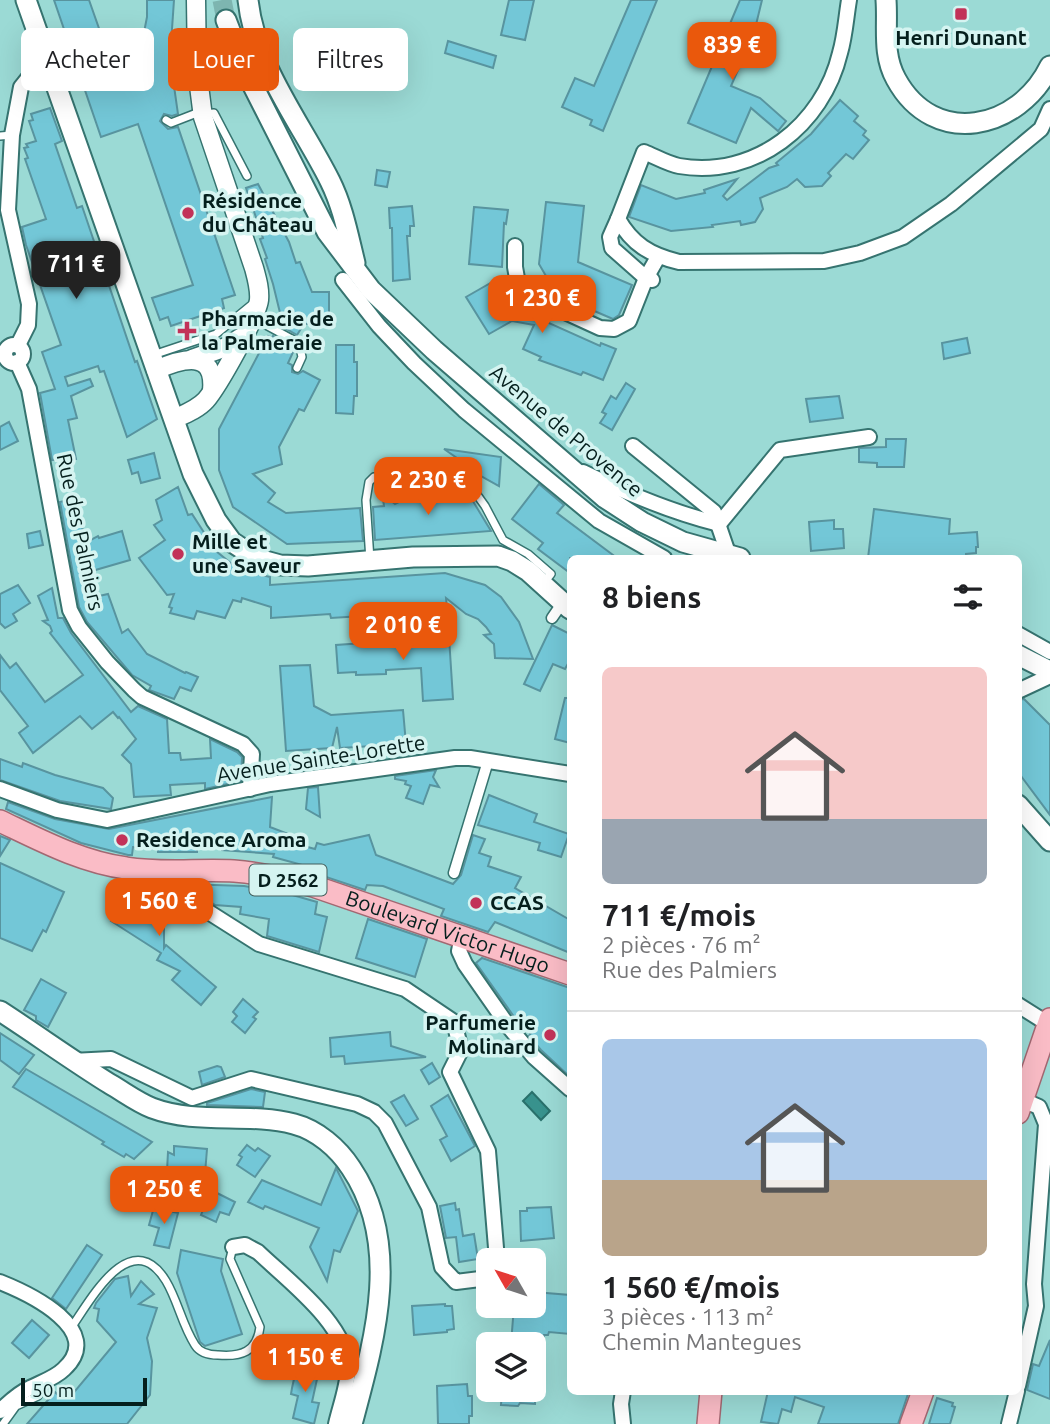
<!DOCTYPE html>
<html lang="fr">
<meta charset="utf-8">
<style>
body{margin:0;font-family:Ubuntu,sans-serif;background:#f6f6f6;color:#202124;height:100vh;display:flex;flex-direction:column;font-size:26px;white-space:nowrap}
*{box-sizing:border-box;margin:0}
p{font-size:23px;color:#757577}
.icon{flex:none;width:38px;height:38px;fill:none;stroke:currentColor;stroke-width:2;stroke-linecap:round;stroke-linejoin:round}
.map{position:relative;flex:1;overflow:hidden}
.details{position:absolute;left:567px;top:555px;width:455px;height:840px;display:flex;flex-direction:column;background:#fff;border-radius:10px;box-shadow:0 7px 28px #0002}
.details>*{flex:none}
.hud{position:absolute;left:21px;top:28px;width:441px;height:63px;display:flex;gap:14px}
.needle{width:46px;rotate:309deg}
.fabs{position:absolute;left:476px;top:1248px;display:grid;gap:14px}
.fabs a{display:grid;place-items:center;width:70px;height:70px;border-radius:10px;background:#fff;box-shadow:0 7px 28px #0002;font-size:35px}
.scale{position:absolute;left:21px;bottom:18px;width:126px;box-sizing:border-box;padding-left:7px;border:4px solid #051f1d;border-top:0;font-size:19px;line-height:24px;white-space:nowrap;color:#051f1d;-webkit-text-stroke:5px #d5f4f1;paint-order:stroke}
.price{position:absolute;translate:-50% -60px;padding:0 16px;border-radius:14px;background:#ea580c;color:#fff;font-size:23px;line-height:46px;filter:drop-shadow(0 2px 4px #0008)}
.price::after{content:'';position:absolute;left:50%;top:42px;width:21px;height:16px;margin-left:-10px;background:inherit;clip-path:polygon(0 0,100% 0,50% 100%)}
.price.selected{background:#222;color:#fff}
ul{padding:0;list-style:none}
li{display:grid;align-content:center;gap:14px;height:371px;padding:0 35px}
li+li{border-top:2px solid #e0e0e0}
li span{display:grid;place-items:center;height:217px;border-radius:10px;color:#555}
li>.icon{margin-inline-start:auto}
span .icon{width:126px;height:126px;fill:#fffc;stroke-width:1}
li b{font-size:30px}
h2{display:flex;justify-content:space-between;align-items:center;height:84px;padding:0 35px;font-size:30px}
.chip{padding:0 24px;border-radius:10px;background:#fff;box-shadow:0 7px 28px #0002;font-size:24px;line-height:63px}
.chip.selected{background:#ea580c;color:#fff}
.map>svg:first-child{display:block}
</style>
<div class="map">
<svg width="1050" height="1424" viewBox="0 0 1050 1424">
<rect width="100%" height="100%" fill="#9bdad5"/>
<path fill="#38928d" stroke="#29706b" stroke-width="2" d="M532 1092 550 1111 541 1120 523 1101Z"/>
<g fill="#73c7d7" stroke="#58949f" stroke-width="2">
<path d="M54 0H89L114 71 139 58 147 17V0H174L170 58 178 114 172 116 164 114 160 121 168 129 178 127 235 295 222 299 224 308 171 326 168 317 160 320 152 298 193 285 138 124 101 137Z"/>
<path d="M509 0H534L525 40 501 35Z"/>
<path d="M631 0H657L603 131 590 125 592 120 562 107 575 78 594 86Z"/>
<path d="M740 0H762L754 33 731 86 760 98 786 121 778 131 751 108 736 143 688 123Z"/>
<path d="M448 41 496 56 493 68 445 53Z"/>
<path d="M840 100 858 116 854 121 866 131 863 135 869 140 853 159 846 154 828 173 831 176 822 186 805 187 797 179 787 187 760 198 763 209 755 222 741 225 740 221 712 225 713 227 671 231 629 217 641 185 676 199 705 193 704 190 737 179 723 196 727 200 769 168 778 165 776 163 811 134Z"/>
<path d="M50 108 62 141 55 144 77 208 82 206 135 362 137 361 157 419 127 437 104 371 100 372 98 366 65 377 68 386 90 379 93 386 71 396 77 418 68 420 76 459 60 463 59 459 52 460 40 393 55 389 42 352 61 345 26 245 22 227 46 219 25 159 28 158 24 148 28 147 26 144 36 141 29 121 33 120 31 114Z"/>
<path d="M377 170 390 172 387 187 375 185Z"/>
<path d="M258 184 289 242 296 263 300 262 312 292H329V323L304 324 297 335 278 324 281 317 273 284 265 259 267 258 260 239 263 238 246 188Z"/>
<path d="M546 202 584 206 578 262 632 285 619 315 613 319 557 295 539 264Z"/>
<path d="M412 206 414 226H410V236H407L410 279 393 281 392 228H390L389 208Z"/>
<path d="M474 207 508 210 506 224 504 223 502 267 469 264Z"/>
<path d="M501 277 500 300 523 308 522 311 600 346 601 343 616 349 603 380 583 372 581 375 539 360 541 357 523 349 534 325 512 321 489 334 466 297Z"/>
<path d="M268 336 272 338 273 336 294 350 288 363 292 365V372L298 374 303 371 320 380 304 411 299 409 279 447 282 464 253 474 275 493 268 502 286 513 360 508 363 541 287 544 233 507 219 470V429Z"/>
<path d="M967 338 970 353 944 359 942 343Z"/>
<path d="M336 345H354V362H357V396H354L353 414 336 413Z"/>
<path d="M626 383 635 389 612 430 600 423 606 414 602 412 611 396 616 399Z"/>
<path d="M839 396 843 418 810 422 806 399Z"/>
<path d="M9 422 18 441 0 450V427Z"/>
<path d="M886 439H906L904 467H877V463L859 462V448L886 447Z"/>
<path d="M444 449 501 457 499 486 463 466 464 463Z"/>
<path d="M154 453 160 478 141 483 138 472 132 474 128 460Z"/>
<path d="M539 484 564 505 557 513 617 558H570V573L538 549 543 543 512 519Z"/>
<path d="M178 487 188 515 192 514 216 551 238 569 270 577V585L445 573 485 585 501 597 519 622 533 659 495 658 494 644 484 635 491 634 486 627 478 619 466 614 446 598 447 608 430 606V611L398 613 397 610 362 612V616L331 618 330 614 271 618V607L242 598 241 602 233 600 225 618 197 611 194 619 170 613 172 608 169 607 174 594 167 595 139 558 165 540 154 525 162 520 156 500Z"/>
<path d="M468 493 491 531 375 540 373 507 384 506 383 499H389L395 504 399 502 401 498Z"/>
<path d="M77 498 85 543 98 536 99 538 122 531 130 560 92 571 99 596 108 594 122 633 128 629 147 654 185 673 186 672 198 677 191 691 180 687 174 699 149 690 151 686 132 675 87 622 79 607 60 502Z"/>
<path d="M874 509 950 519 949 534 977 532 978 547H976V553L966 554V558H868Z"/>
<path d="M834 520V529H843L844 548 811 551 809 522Z"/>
<path d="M40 531 43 545 29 548 27 534Z"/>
<path d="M18 585 30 603 13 614 17 621 5 628 0 623V594Z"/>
<path d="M52 588 58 618H63L71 633 131 712 138 706 167 719 169 753H180L181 760 211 758 210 739 237 752 242 757 241 781 205 789V783L170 785 171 795 134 797 131 764 122 755 136 739 119 717 118 718 113 712 92 729 80 716 33 753 19 733 28 726 0 690V655L10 668 16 663 45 702 83 675 50 633 52 631 50 626 43 621 48 620 38 596Z"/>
<path d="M552 625 570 634V660L565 669 553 664 540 691 524 684Z"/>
<path d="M449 637 453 699 423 701 421 668 386 670V674L356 675V672L338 673 336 645Z"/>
<path d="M310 665 314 706 331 715 403 710 406 744 340 748 337 727 332 748 286 751 280 666Z"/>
<path d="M565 698H570V743L555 739Z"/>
<path d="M1024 699 1050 725V815L1018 772V700Z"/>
<path d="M0 759 22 767 23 763 55 775 103 788 113 798 111 809 60 801 0 780Z"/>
<path d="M436 770 433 777 439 787 430 785 423 804 406 798 411 786 405 784 406 781 395 779V776Z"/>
<path d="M318 787 320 817 306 809 308 788Z"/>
<path d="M489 795 537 814 534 822 569 834 561 857 538 850 540 843 478 825Z"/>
<path d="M272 797 270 827 291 835 289 842 315 849 317 843 324 845 369 835 376 855 453 884 461 875 473 835 485 839 479 853 491 857 488 866 521 877 515 888 570 920V953L495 922 488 932 441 916 444 909 383 886 367 885 365 890 314 873 310 867 273 857 274 854 222 850V844L197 843V852H158V849L133 847 132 855H128L81 843 6 809 8 802 55 819 109 829Z"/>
<path d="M0 836 10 840 0 856Z"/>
<path d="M0 863 64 892 46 932 43 930 32 951 0 938Z"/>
<path d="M185 884 244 886 282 892 317 902 315 914 327 917 319 952 267 936 269 919 240 914 241 907 215 905Z"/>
<path d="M127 891H164V948L166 945 216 987 201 1005 172 980 180 971 157 960 161 953 111 921Z"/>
<path d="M368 919 427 939 415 977 356 958Z"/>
<path d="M482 958 570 988V1077L541 1050 529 1036 532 1031 517 1021 476 963Z"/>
<path d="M41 979 66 993 48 1027 36 1020V1016L24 1010Z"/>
<path d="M243 999 258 1012 253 1017 256 1019 245 1033 232 1022 237 1016 233 1012Z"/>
<path d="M390 1032 391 1046 426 1057 345 1064 344 1056 331 1057 330 1038Z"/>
<path d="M0 1033 34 1055 19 1074 0 1060Z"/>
<path d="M432 1063 440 1077 429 1084 421 1070Z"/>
<path d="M217 1066 221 1067 225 1077 202 1085 199 1072Z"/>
<path d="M26 1069 152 1142 134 1159 126 1154 124 1157 102 1144 104 1142 13 1087Z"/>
<path d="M251 1089 265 1092 263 1107 207 1105V1103Z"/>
<path d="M404 1095 418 1119 406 1126 391 1102Z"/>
<path d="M448 1095 475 1146 451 1161 440 1140 447 1136 431 1106Z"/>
<path d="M247 1145 255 1151 258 1148 270 1156 255 1177 237 1165 242 1157 239 1155Z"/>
<path d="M174 1146 207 1149 205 1174 167 1171 168 1152 174 1155Z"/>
<path d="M336 1168 358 1211 340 1252 334 1250 327 1281 310 1247 319 1228 265 1206 263 1209 248 1202 262 1180 321 1205Z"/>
<path d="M211 1190 235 1202 229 1215 220 1212 216 1222 201 1215Z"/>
<path d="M455 1203 456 1210 459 1209 463 1236 474 1234 478 1259 459 1262 456 1237 446 1238 440 1206Z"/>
<path d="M154 1207 178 1213 169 1248 154 1245 159 1228 149 1225Z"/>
<path d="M551 1207 554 1238 521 1241 520 1211H527V1208Z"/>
<path d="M87 1245 102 1255 66 1309 52 1298Z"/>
<path d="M181 1250 223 1259 221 1271 242 1334 205 1346 200 1342 177 1273Z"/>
<path d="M128 1276 131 1296 141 1281 154 1294 139 1304 157 1308 147 1338 152 1361 150 1395 127 1424H27L55 1392 59 1396 64 1391 71 1396 116 1342 97 1321 99 1309 94 1308 96 1303 115 1279Z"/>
<path d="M534 1292 570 1295V1334L549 1332 548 1335H544L543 1344H511L514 1306H534Z"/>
<path d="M445 1304V1306H452L454 1329 447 1330V1332L414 1335 412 1306Z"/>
<path d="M32 1320 49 1335 29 1358 12 1343Z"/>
<path d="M1050 1340V1399L1027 1390 1033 1364 1039 1366Z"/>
<path d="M304 1366 319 1370 312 1402 319 1403 314 1424 293 1418 298 1396 291 1394 292 1388 296 1370Z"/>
<path d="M467 1384 468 1396H472V1416H469V1424H438L437 1386Z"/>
<path d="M502 1390H535V1404L520 1403 518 1406 501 1405Z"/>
<path d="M768 1391H909L898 1424H818L824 1407 795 1397 791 1412 782 1409 778 1424 761 1422Z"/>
<path d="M937 1398 953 1403 952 1406 955 1407 950 1424H929Z"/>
</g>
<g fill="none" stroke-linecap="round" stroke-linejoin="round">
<path stroke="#7db5b0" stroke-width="19" stroke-dasharray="19 10" stroke-linecap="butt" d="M222 0 226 20"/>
<defs>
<g id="service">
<path d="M204 114 214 113 247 176"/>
<path d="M166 120 171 123 202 111"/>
<path d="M0 136 12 135"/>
<path d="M255 319 299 343 302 357 297 368"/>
<path d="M153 355 216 334 255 302"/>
<path d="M471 481 470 485 485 506 503 540 528 554 551 574 543 584"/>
<path d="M370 560 366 500 369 482 374 477 388 478 393 484 395 498"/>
<path d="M71 1328C90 1301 131 1224 166 1281 178 1301 182 1325 195 1345 200 1353 209 1355 218 1355 241 1357 257 1352 260 1327L230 1259 233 1247"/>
<path d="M3 1424 16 1406 38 1396 34 1386"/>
</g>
<g id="pedestrian">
<path d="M552 618 563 602"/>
<path d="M454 873 488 761"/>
</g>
<g id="minor">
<path d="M849 0C846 18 845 36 840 53 823 125 755 179 679 166 668 164 656 157 644 152L618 219C632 244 650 255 679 262L824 261 860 253 903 237 951 204 1041 129 1050 109"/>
<path d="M618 219 610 237 612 248 646 278 652 280"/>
<path d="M515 246V267L518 284 528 295 600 328 614 329 629 321 646 278 658 257"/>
<path d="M343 280 379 326 414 363 464 410 599 521 664 558"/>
<circle cx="14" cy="354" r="9"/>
<path d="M18 345 28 325 29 304 8 210 12 135 21 87 33 72 49 61"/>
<path d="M17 362 29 389 70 610 79 627 107 662 134 690 142 697 243 744 252 754 250 789"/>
<path d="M633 446 714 512 729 556"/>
<path d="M583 472C628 494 671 512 719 524"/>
<path d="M719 524 780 450 869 437"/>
<path d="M1018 634 1050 652"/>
<path d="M1018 691 1050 676"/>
<path d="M0 789 57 810 107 820 270 784 455 758H470L570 774"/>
<path d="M171 872 177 892 259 944 405 989 454 1022 461 1050 450 1072 488 1151 497 1260"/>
<path d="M462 937 459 951 465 964 509 1027 534 1057 570 1089"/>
<path d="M1018 1005 1050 1025"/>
<path d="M72 1061 111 1059 192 1098 251 1079 357 1104 374 1112 385 1123 429 1207 442 1267 456 1282 488 1278"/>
<path d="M233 1247 245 1245 258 1252C287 1280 350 1326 348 1371 347 1388 340 1407 336 1424"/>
<path d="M0 1282C30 1294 106 1330 64 1369 55 1378 42 1382 30 1388 19 1393 9 1402 0 1411"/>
<path d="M1018 1386 1036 1306 1034 1284 1046 1124 1039 1107 1023 1100"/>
<path d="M623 1424 621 1404 623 1391"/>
<path d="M1009 1424 1017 1391"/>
</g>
<g id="tertiary">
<path d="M192 359 229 346 240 338"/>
<path d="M156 370C181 359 216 348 212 391"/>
<path d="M174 419C185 414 198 409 206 400 218 386 257 317 259 300 260 289 257 279 254 268L203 117 197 70 196 0"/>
</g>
<g id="secondary">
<path d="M26 0 193 474 216 520 232 542 258 559 280 565 308 566 413 557 498 556 512 561 528 571 570 609"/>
<path d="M248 0C255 66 301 123 330 181 343 207 348 235 355 263"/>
<path d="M886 0C888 27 882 54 896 79 934 149 1019 130 1050 66"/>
<path d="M226 20 247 74 327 232 371 290 434 350 605 498 642 522 683 542 740 558"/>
<path d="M1018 655 1050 671"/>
<path d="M1018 805 1050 841"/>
<path d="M0 1011C37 1035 73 1061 110 1084 124 1092 137 1102 152 1108 197 1125 248 1112 294 1124 317 1130 338 1148 351 1168 403 1245 374 1342 352 1424"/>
</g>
<g id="primary">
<path id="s1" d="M0 821C40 840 81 862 126 868 162 874 198 869 234 871 261 873 287 879 313 886L570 974"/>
<path d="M1018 1113 1050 1019"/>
<path d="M708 1424 711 1391"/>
<path d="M911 1424 923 1391"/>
</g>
</defs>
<use href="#service" stroke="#367470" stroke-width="10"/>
<use href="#pedestrian" stroke="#367470" stroke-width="13"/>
<use href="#minor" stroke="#367470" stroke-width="18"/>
<use href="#tertiary" stroke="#367470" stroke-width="21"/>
<use href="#secondary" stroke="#367470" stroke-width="23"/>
<use href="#primary" stroke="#a26872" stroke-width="24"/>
<use href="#service" stroke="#fff" stroke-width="7"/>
<use href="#pedestrian" stroke="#fff" stroke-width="10"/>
<use href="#minor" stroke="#fff" stroke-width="14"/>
<use href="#tertiary" stroke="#fff" stroke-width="18"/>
<use href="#secondary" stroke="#fff" stroke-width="19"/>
<use href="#primary" stroke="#fabcc6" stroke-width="21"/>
</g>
<g fill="#c23258" stroke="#d5f4f1" stroke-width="2.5">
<rect x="954" y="7" width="14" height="14" rx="3.5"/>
<circle cx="188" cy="213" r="7"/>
<path d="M183.5 320.5h7v7h7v7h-7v7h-7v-7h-7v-7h7z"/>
<circle cx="178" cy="554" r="7"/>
<circle cx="122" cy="840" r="7"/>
<circle cx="476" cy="903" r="7"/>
<circle cx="550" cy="1035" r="7"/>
</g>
<g text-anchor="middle" stroke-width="7" stroke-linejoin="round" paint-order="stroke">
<rect fill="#d5f4f1" stroke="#435f5d" stroke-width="2" x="249.5" y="864.5" width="77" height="31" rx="5"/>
<g font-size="19" font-weight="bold" fill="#051f1d">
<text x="288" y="887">D 2562</text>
</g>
<g font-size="21" font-weight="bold" fill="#051f1d" stroke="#d5f4f1" text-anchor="start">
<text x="961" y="45" text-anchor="middle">Henri Dunant</text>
<text x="202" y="208">Résidence<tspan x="202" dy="24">du Château</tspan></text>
<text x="201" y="326">Pharmacie de<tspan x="201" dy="24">la Palmeraie</tspan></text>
<text x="192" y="549">Mille et<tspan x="192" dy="24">une Saveur</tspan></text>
<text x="136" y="847">Residence Aroma</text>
<text x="490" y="910">CCAS</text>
<text x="536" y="1030" text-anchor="end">Parfumerie<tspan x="536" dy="24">Molinard</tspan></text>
</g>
<g font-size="21" fill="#051f1d" stroke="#d5f4f1">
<text transform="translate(566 431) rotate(40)" y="7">Avenue de Provence</text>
<text transform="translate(80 532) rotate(78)" y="7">Rue des Palmiers</text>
<text transform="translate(321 759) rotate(-9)" y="7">Avenue Sainte-Lorette</text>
<text dy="7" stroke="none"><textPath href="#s1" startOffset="466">Boulevard Victor Hugo</textPath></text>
</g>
</g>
</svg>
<div class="fabs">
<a><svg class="needle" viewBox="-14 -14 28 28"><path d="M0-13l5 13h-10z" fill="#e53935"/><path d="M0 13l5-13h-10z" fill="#757577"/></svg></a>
<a><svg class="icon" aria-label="layers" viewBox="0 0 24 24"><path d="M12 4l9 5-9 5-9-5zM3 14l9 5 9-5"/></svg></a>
</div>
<div class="scale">50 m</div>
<b class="price" style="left:732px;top:82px">839 €</b>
<b class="price selected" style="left:76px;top:301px">711 €</b>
<b class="price" style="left:542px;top:335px">1 230 €</b>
<b class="price" style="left:428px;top:517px">2 230 €</b>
<b class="price" style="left:403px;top:662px">2 010 €</b>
<b class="price" style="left:159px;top:938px">1 560 €</b>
<b class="price" style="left:164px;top:1226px">1 250 €</b>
<b class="price" style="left:305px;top:1394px">1 150 €</b>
<div class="hud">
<a class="chip">Acheter</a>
<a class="chip selected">Louer</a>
<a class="chip">Filtres</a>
</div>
<section class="details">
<h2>8 biens<svg class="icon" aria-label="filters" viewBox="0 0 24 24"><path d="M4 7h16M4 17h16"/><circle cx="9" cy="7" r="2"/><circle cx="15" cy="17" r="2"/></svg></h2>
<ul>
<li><span style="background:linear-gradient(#f6c9c9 70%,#9aa5b1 0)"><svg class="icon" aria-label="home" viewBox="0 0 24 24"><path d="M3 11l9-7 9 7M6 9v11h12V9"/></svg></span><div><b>711 €/mois</b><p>2 pièces · 76 m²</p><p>Rue des Palmiers</p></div></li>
<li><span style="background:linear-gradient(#a9c7e8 65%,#b9a48a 0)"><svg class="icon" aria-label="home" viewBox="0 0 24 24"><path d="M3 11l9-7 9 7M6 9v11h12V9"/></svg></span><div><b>1 560 €/mois</b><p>3 pièces · 113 m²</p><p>Chemin Mantegues</p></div></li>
</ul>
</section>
</div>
